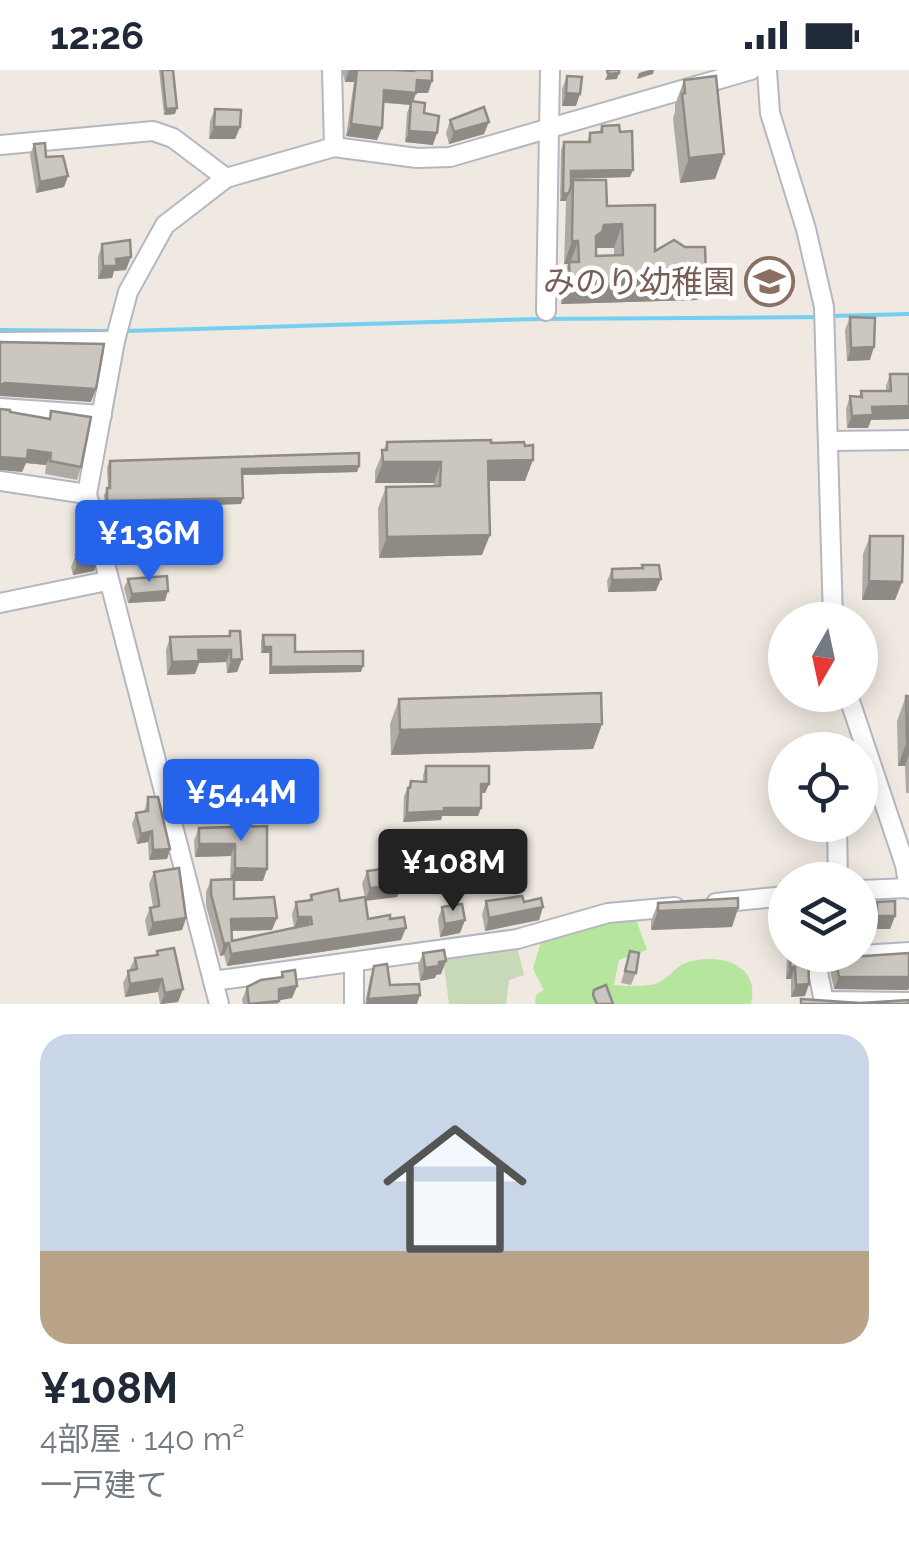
<!DOCTYPE html>
<html lang="ja">
<meta charset="utf-8">
<style>
body{margin:0;font-family:Raleway,"Noto Sans JP",sans-serif;background:#f2f2f3;color:#1f2937;height:100vh;display:flex;flex-direction:column;font-size:38px;white-space:nowrap}
*{box-sizing:border-box;margin:0}
p{font-size:32px;color:#747a83}
.icon{flex:none;width:55px;height:55px;fill:none;stroke:currentColor;stroke-width:2;stroke-linecap:round;stroke-linejoin:round}
.map{position:relative;height:934px;overflow:hidden}
.side{display:flex;flex-direction:column;background:#fff;flex:1}
.side>*{flex:none}
.needle{width:65px;rotate:189deg}
.controls{position:absolute;left:768px;top:532px;display:grid;gap:20px}
.controls a{display:grid;place-items:center;width:110px;height:110px;border-radius:50%;background:#fff;box-shadow:0 5px 25px #0003;font-size:50px}
.price{position:absolute;translate:-50% -85px;padding:0 22px;border-radius:10px;background:#2563eb;color:#fff;font-size:32px;line-height:65px;filter:drop-shadow(0 2px 5px #0008)}
.price::after{content:'';position:absolute;left:50%;top:60px;width:30px;height:22px;margin-left:-15px;background:inherit;clip-path:polygon(0 0,100% 0,50% 100%)}
.price.current{background:#222;color:#fff}
ul{padding:0;list-style:none}
li{display:grid;align-content:center;gap:20px;height:530px;padding:0 40px}
li+li{border-top:2px solid #e0e1e3}
li span{display:grid;place-items:center;height:310px;border-radius:30px;color:#555}
li>.icon{margin-inline-start:auto}
span .icon{width:180px;height:180px;fill:#fffc;stroke-width:1}
li b{font-size:42px}
.status{display:flex;justify-content:space-between;align-items:center;height:70px;padding:0 50px;background:#fff;direction:ltr}
.status svg{height:28px;fill:currentColor}
.map>svg:first-child{display:block}
</style>
<div class="status"><b>12:26</b><svg viewBox="0 0 49 12"><path d="M0 12V9h3v3zM5 12V6h3v6zM10 12V3h3v9zM15 12V0h3v12zM26 1h20v11H26zM47 4h2v5h-2z"/></svg></div>
<div class="map">
<svg width="909" height="934" viewBox="0 0 909 934">
<rect width="100%" height="100%" fill="#efe9e1"/>
<path fill="#b6e59e" d="M635 847 647 880 619 890 614 915C627 916 643 917 655 914 668 910 676 895 688 892 720 883 761 894 751 934H535L536 925 544 920 533 899 541 871Z"/>
<path fill="#c8d9b8" d="M516 872 524 905 509 910 506 934H449L442 881Z"/>
<g fill="none" stroke-linecap="round" stroke-linejoin="round">
<g stroke="#75cff0" stroke-width="4">
<path d="M830 246 909 244"/>
<path d="M0 260 110 261"/>
<path d="M125 261 538 249 820 247"/>
</g>
<defs>
<g id="minor">
<path d="M332 0 334 77"/>
<path d="M767 0 770 43 806 159 824 237 833 550"/>
<path d="M0 75 153 61 173 68 226 108"/>
<path d="M546 241 550 0"/>
<path d="M0 272 115 271"/>
<path d="M0 338 102 345"/>
<path d="M829 371 909 370"/>
<path d="M0 411 87 424"/>
<path d="M0 533 107 511"/>
<path d="M848 625 905 795 909 819"/>
<path d="M837 755 838 810"/>
<path d="M860 820 909 818"/>
<path d="M716 833 785 826"/>
<path d="M909 882 815 888 824 931 909 932"/>
<path d="M354 893V934"/>
<path d="M213 911 517 869 608 843 675 837"/>
<path d="M219 934 87 424 115 271 128 222 165 155 226 108 334 77 417 88 450 87 751 0"/>
</g>
</defs>
<use href="#minor" stroke="#b4b7c1" stroke-width="22"/>
<use href="#minor" stroke="#fff" stroke-width="18"/>
</g>
<g fill="#afaba4" fill-rule="evenodd">
<path d="M159 0H173L175 44 164 45Z"/>
<path d="M342 0H432V11L428 23H416L413 31 424 43 433 75 405 72 407 43 410 35 384 33 382 58 377 70 346 66 354 12H345Z"/>
<path d="M567 6 576 36H562V19Z"/>
<path d="M684 10 724 84 715 109 680 113 673 48 675 42V35Z"/>
<path d="M215 39 240 57 235 69H209L210 51Z"/>
<path d="M450 50 484 64 449 74 446 63Z"/>
<path d="M602 56 620 62 630 107 571 108V116L573 110 607 136 655 181 706 207 697 230 561 234V215L568 194H564L566 131H560L561 80 564 72H587L590 63 599 62ZM597 178H614V186H596Z"/>
<path d="M34 74 68 106 64 117 36 123 30 85Z"/>
<path d="M102 174 126 200 114 201 112 208 98 209V187Z"/>
<path d="M850 247 870 290 847 291 845 260Z"/>
<path d="M890 304 909 349 871 350 868 358H847L846 339 850 326 859 327 861 321H886V316Z"/>
<path d="M51 341 81 397 77 410 45 404 46 395 26 393 22 402 10 342 49 348Z"/>
<path d="M387 372 491 373 525 411H488L482 485 379 488 378 438 386 417 433 416 434 413H375V401Z"/>
<path d="M110 391 359 396 357 402 242 405 241 434 105 438 104 425 108 418 107 397Z"/>
<path d="M870 466 902 512 895 530H862L863 484Z"/>
<path d="M76 485 99 488 94 501 73 505 71 497Z"/>
<path d="M642 495 656 521 608 522 607 511 612 499 641 498Z"/>
<path d="M128 509 165 531 128 533 124 518Z"/>
<path d="M230 561 242 589 237 602 227 603 226 592 199 593 195 604 167 605 166 580 170 567 228 566Z"/>
<path d="M263 565 295 582 361 602 269 604V583H261V571Z"/>
<path d="M906 626H909V723H906L905 696H898L897 651Z"/>
<path d="M399 629 602 654 593 679 391 685 390 654Z"/>
<path d="M426 696 489 714 485 723H481V738L478 746H442L441 750 403 752 404 726 411 711H423V705Z"/>
<path d="M148 727 170 779 167 789 149 790 148 772 137 774 132 754 136 743 144 742Z"/>
<path d="M267 756 263 811H234V829L272 860 231 861 232 871 294 858 292 844 296 832 309 830 311 825 340 831 365 827 362 814 367 801 382 799 380 787 385 774 402 814 397 827 366 830 368 849H390L401 870 227 896 224 885 220 886 206 836V822L211 810 230 809 231 786 195 787 194 770 199 758Z"/>
<path d="M154 802 186 848 182 860 148 866 145 850 150 838 153 837 149 814Z"/>
<path d="M486 831 524 832 543 837 539 850 485 861 482 844Z"/>
<path d="M877 832 895 846 890 859H872L868 872 860 873V851H872V844Z"/>
<path d="M658 833 738 838 732 857 651 860V851Z"/>
<path d="M442 837 465 850 460 863 440 867 438 849Z"/>
<path d="M785 854V880L782 881 781 866Z"/>
<path d="M157 881 183 919 178 932 160 934 158 922 125 927 123 913 135 888 155 886Z"/>
<path d="M630 881 636 903 631 915 621 913Z"/>
<path d="M423 883 446 891 441 904 436 905 435 908 420 911 418 895Z"/>
<path d="M787 885H808L805 926 791 927V909H786Z"/>
<path d="M835 888 908 920 834 919 830 900Z"/>
<path d="M374 896 390 915 417 934H365L370 908Z"/>
<path d="M282 902 297 916 292 928 279 930 278 934H243L242 930 247 917 280 908Z"/>
</g>
<g fill="#8e8b86">
<path d="M349 0H358L354 12H345Z"/>
<path d="M649 0H654L653 4 637 9 639 3Z"/>
<path d="M619 3 617 9 605 10 608 4Z"/>
<path d="M417 10 432 11 428 23H416L412 35 380 32 384 20Z"/>
<path d="M566 23 580 24 576 36H562Z"/>
<path d="M177 38 175 44 164 45 166 39Z"/>
<path d="M489 52 484 64 449 74 454 62Z"/>
<path d="M351 54 382 58 377 70 346 66Z"/>
<path d="M214 57H240L235 69H209Z"/>
<path d="M409 61 437 63 433 75 405 72Z"/>
<path d="M724 84 715 109 680 113 689 88Z"/>
<path d="M633 100 630 107 568 109 571 101Z"/>
<path d="M68 106 64 117 36 123 40 112Z"/>
<path d="M569 123 566 131H560L563 124Z"/>
<path d="M622 154 614 178H597L596 166 604 155Z"/>
<path d="M572 171H578L570 194H564Z"/>
<path d="M131 187 126 200 114 201 112 208 98 209 103 196 116 189Z"/>
<path d="M706 207 697 230 561 234 570 211Z"/>
<path d="M874 277 870 290 847 291 851 278Z"/>
<path d="M5 313 96 319 91 332 0 326V315Z"/>
<path d="M909 336V349L871 350 868 358H847L852 346 872 337Z"/>
<path d="M28 380 51 383 46 395 26 393 22 402 0 400V387Z"/>
<path d="M533 390 525 411H480L488 391Z"/>
<path d="M383 392H441L434 413H375Z"/>
<path d="M359 396 357 402 240 405 242 399Z"/>
<path d="M243 428 241 434 105 438 107 431Z"/>
<path d="M490 465 482 485 379 488 387 467Z"/>
<path d="M99 488 94 501 73 505 77 493Z"/>
<path d="M661 509 656 521 608 522 612 510Z"/>
<path d="M869 511 902 512 895 530H862Z"/>
<path d="M168 521 165 531 128 533 132 524Z"/>
<path d="M264 577H271L269 583H261Z"/>
<path d="M198 580H231L226 592 199 593 195 604 167 605 172 592Z"/>
<path d="M242 589 237 602 227 603 231 590Z"/>
<path d="M363 596 361 602 269 604 271 597Z"/>
<path d="M602 654 593 679 391 685 400 660Z"/>
<path d="M907 671H909V685L905 696H898Z"/>
<path d="M481 714H489L485 723H478Z"/>
<path d="M444 738H481L478 746H442L441 750 403 752 407 743Z"/>
<path d="M152 761 148 772 137 774 141 764Z"/>
<path d="M199 774H235L231 786 195 787Z"/>
<path d="M170 779 167 789 149 790 153 780Z"/>
<path d="M235 798 267 799 263 811H230Z"/>
<path d="M402 814 397 827 365 831 370 818Z"/>
<path d="M543 837 539 850 485 861 489 848Z"/>
<path d="M738 838 732 857 651 860 658 841Z"/>
<path d="M877 846H895L890 859H872Z"/>
<path d="M298 847H311L307 859H294Z"/>
<path d="M186 848 182 860 148 866 153 853Z"/>
<path d="M277 848 272 860 227 861 231 849Z"/>
<path d="M465 850 460 863 440 867 445 854Z"/>
<path d="M406 858 401 870 227 896 231 884Z"/>
<path d="M872 860 868 872 860 873V861Z"/>
<path d="M229 873 224 885 220 886 224 874Z"/>
<path d="M446 891 441 904 436 905 435 908 420 911 425 898Z"/>
<path d="M790 897H795L791 909H786Z"/>
<path d="M839 907H909V918L908 920 834 919Z"/>
<path d="M162 909 158 922 125 927 130 914Z"/>
<path d="M809 914 805 926 791 927 796 915Z"/>
<path d="M297 916 292 928 275 931 279 919Z"/>
<path d="M183 919 178 932 161 934 165 923Z"/>
<path d="M420 925 417 934H366L368 929Z"/>
</g>
<g fill="#cbc7bf" stroke="#8e8b86" stroke-width="2.5" fill-rule="evenodd">
<path d="M162 0H173L177 38 166 39Z"/>
<path d="M357 0H395L414 1V0H432V11L417 10 416 23 384 20 382 58 351 54Z"/>
<path d="M607 0H619V3L608 4Z"/>
<path d="M567 6 582 7 580 24 566 23Z"/>
<path d="M716 6 724 84 689 88 682 24 685 23 684 10Z"/>
<path d="M411 31 425 33 424 43 439 46 437 63 409 61Z"/>
<path d="M484 37 489 52 454 62 450 50Z"/>
<path d="M215 39 241 40 240 57H214Z"/>
<path d="M619 55 620 62 632 61 633 100 571 101V116L569 123 563 124 564 72H590V63L602 62V56Z"/>
<path d="M45 73 46 87 63 86 68 106 40 112 34 74Z"/>
<path d="M573 110H606L607 136 655 135V181L674 170 685 177H705L706 207 570 211 569 192H579L578 171H572ZM622 154 623 185 596 186V166L602 162 604 155Z"/>
<path d="M130 170 131 187 116 189 117 196H103L102 174Z"/>
<path d="M850 247 875 248 874 277 851 278Z"/>
<path d="M0 272 104 274 96 319 5 313 0 315Z"/>
<path d="M890 304H909V336L872 337 873 345 852 346 850 326 862 327 861 321H891Z"/>
<path d="M0 339 10 340V342L50 349 51 341 91 347 81 397 50 391 51 383 28 380 27 389 0 387Z"/>
<path d="M491 370V373L524 372 525 376 533 375V390L488 391 490 465 387 467 386 417 440 416 441 392H383L382 380H387V372Z"/>
<path d="M359 383V396L242 399 243 428 107 431V418H110V391Z"/>
<path d="M870 466H903L902 512 869 511Z"/>
<path d="M97 481 99 488 77 493 76 485Z"/>
<path d="M642 495H659L661 509 612 510V499L643 498Z"/>
<path d="M167 506 168 521 132 524 128 509Z"/>
<path d="M230 561H240L242 589 231 590V580H198L199 591 172 592 170 567 230 566Z"/>
<path d="M263 565H295V582L363 581V596L271 597V577H264Z"/>
<path d="M601 623 602 654 400 660 399 629Z"/>
<path d="M906 626H909V671H907Z"/>
<path d="M426 696H489V714H481V738H444V741L407 743 408 718H410L411 711 426 712Z"/>
<path d="M148 727H158L170 779 153 780 152 761 141 764 136 743 148 741Z"/>
<path d="M267 756V799L235 798V774H199V758Z"/>
<path d="M394 773 402 814 370 818 367 801 389 798 385 774Z"/>
<path d="M179 798 186 848 153 853 150 838 159 836V833L154 802Z"/>
<path d="M234 809V829L274 827 277 848 231 849 232 871 312 854 311 847H298L296 832 312 830 311 825 338 819 340 831 365 827 368 849 390 845V849L404 847 406 858 231 884 229 873 224 874 211 824V810Z"/>
<path d="M522 826 524 832 541 828 543 837 489 848 486 831Z"/>
<path d="M738 828V838L658 841V833Z"/>
<path d="M895 831V846H877V832Z"/>
<path d="M462 834 465 850 445 854 442 837Z"/>
<path d="M860 851H873L872 860 860 861Z"/>
<path d="M174 878 183 919 165 923 162 909 130 914 128 901 137 899 135 888 158 885 157 881Z"/>
<path d="M444 880 446 891 439 892V896L425 898 423 883Z"/>
<path d="M630 881 639 883 636 903 625 901Z"/>
<path d="M909 883V907H839L835 888Z"/>
<path d="M791 885H808L809 914 796 915 795 897H790Z"/>
<path d="M387 894 390 915 419 914 420 925 368 929 374 896Z"/>
<path d="M295 900 297 916 279 919V931L249 934 247 917 261 910 283 907 282 902Z"/>
<path d="M606 915 613 934H597L593 925 594 920Z"/>
<path d="M801 929 860 933 909 930V934H801Z"/>
</g>
<defs>
<symbol id="school-ring" viewBox="-11 -11 22 22"><circle r="9.5" fill="#fff" stroke="#8d6e63" stroke-width="1.5"/><path d="M0-5L7-2L0 1L-7-2ZM-4 1L0 2.5L4 1V4Q0 6-4 4Z" fill="#8d6e63"/></symbol>
</defs>
<g fill-rule="evenodd">
<use href="#school-ring" x="742" y="184" width="55" height="55"/>
</g>
<g text-anchor="middle" stroke-width="9" stroke-linejoin="round" paint-order="stroke">
<g font-size="32" fill="#785e54" stroke="#fff" text-anchor="end">
<text x="735" y="223">みのり幼稚園</text>
</g>
</g>
</svg>
<div class="controls">
<a><svg class="needle" viewBox="-14 -14 28 28"><path d="M0-13l5 13h-10z" fill="#e53935"/><path d="M0 13l5-13h-10z" fill="#747a83"/></svg></a>
<a><svg class="icon" aria-label="locate" viewBox="0 0 24 24"><circle cx="12" cy="12" r="6"/><path d="M12 2v4M12 18v4M2 12h4M18 12h4"/></svg></a>
<a><svg class="icon" aria-label="layers" viewBox="0 0 24 24"><path d="M12 4l9 5-9 5-9-5zM3 14l9 5 9-5"/></svg></a>
</div>
<b class="price" style="left:149px;top:515px">¥136M</b>
<b class="price" style="left:241px;top:774px">¥54.4M</b>
<b class="price current" style="left:453px;top:844px">¥108M</b>
</div>
<section class="side">
<ul>
<li><span style="background:linear-gradient(#c9d6e8 70%,#b9a48a 0)"><svg class="icon" aria-label="home" viewBox="0 0 24 24"><path d="M3 11l9-7 9 7M6 9v11h12V9"/></svg></span><div><b>¥108M</b><p>4部屋 · 140 m²</p><p>一戸建て</p></div></li>
</ul>
</section>
